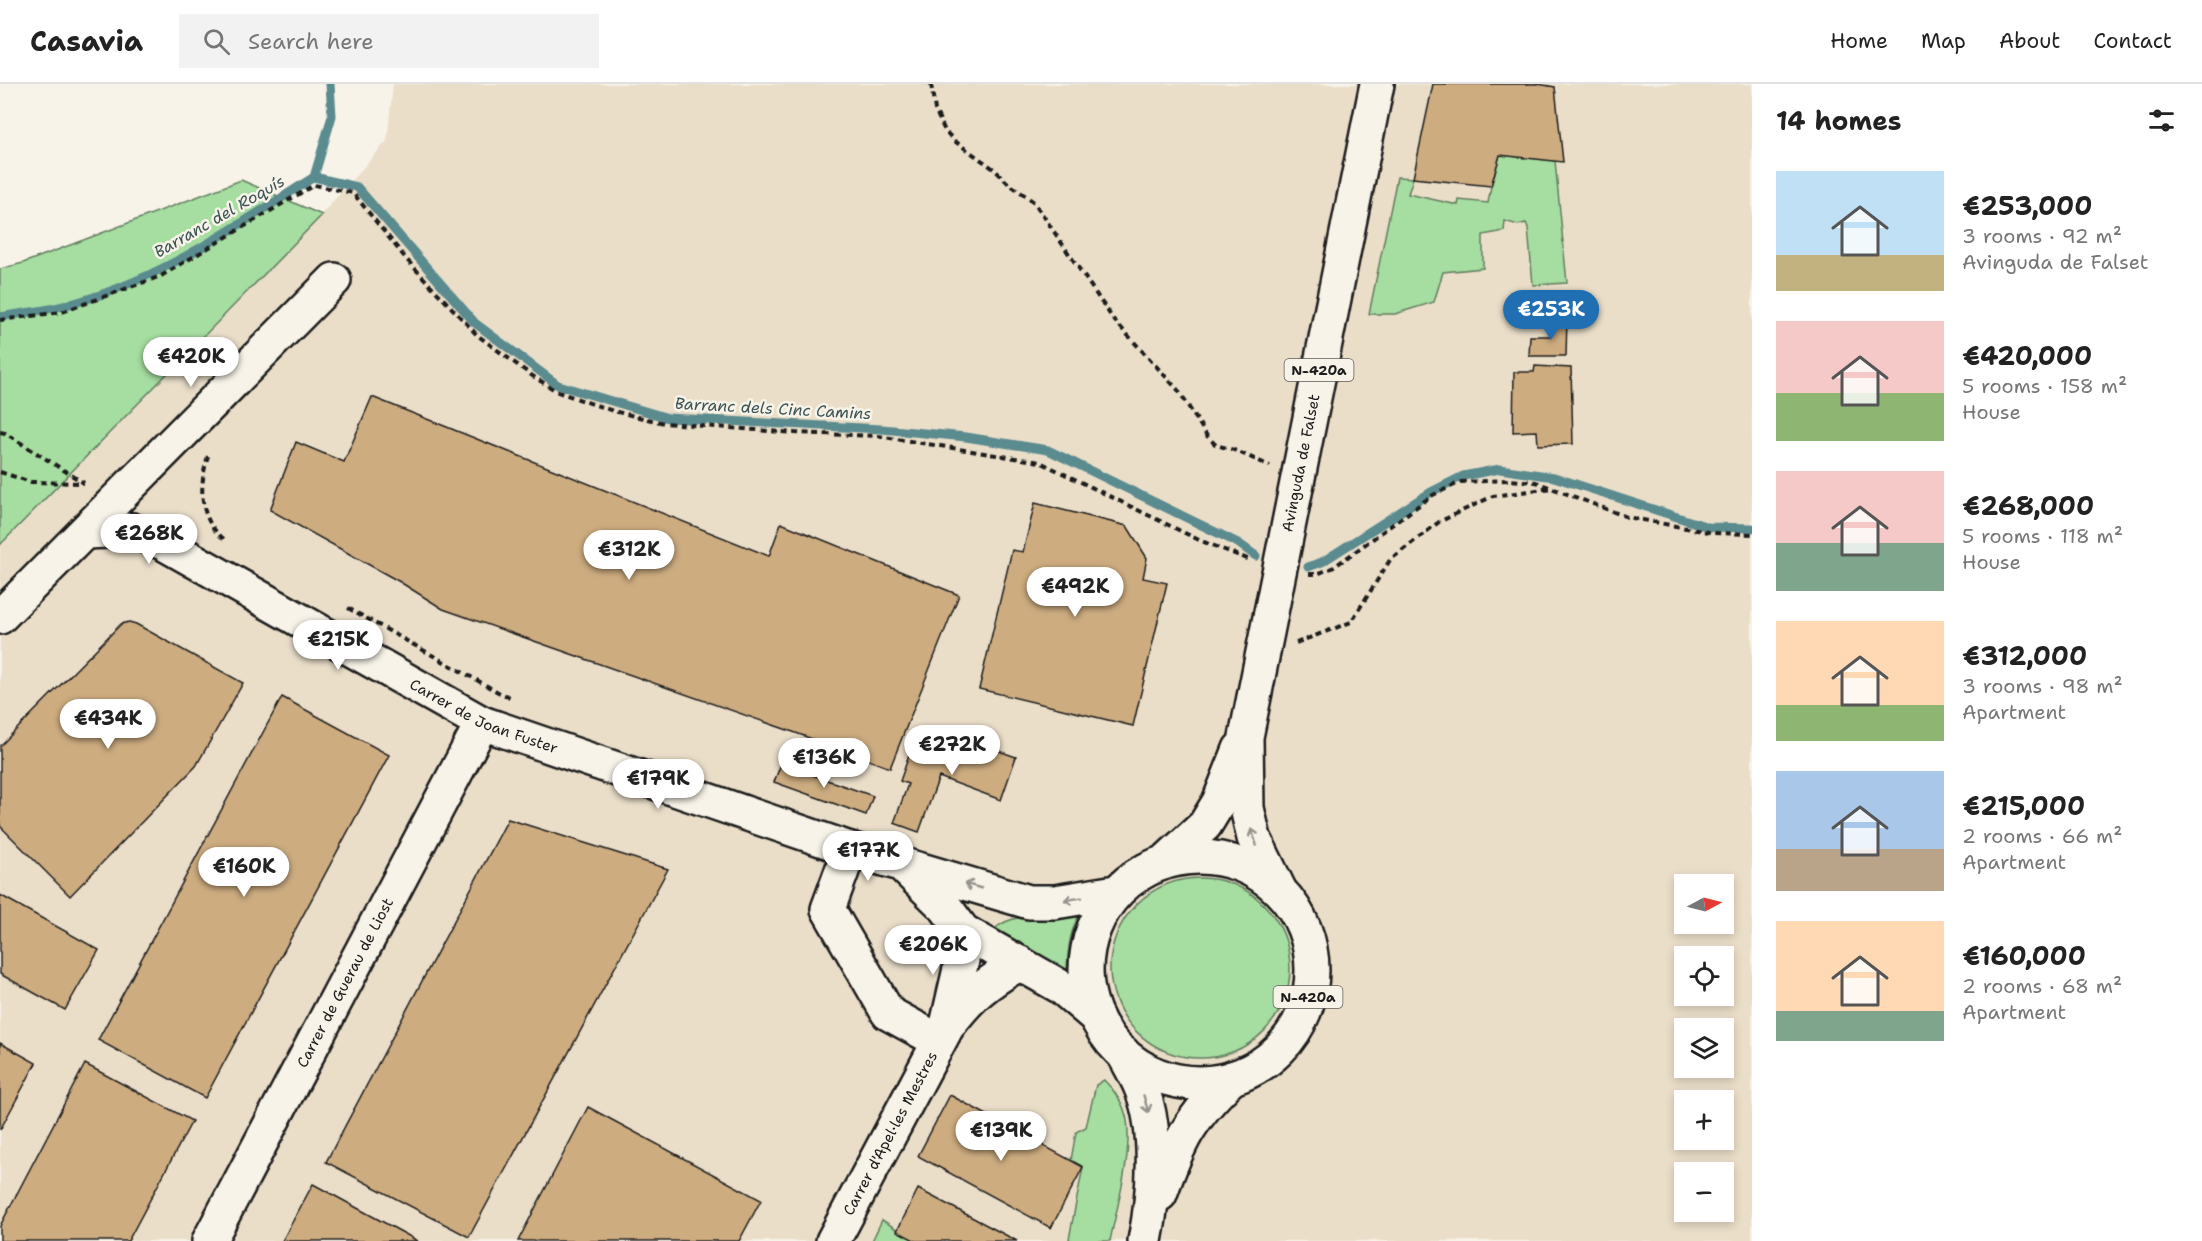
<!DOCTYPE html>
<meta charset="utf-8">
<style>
body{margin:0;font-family:"Shantell Sans",sans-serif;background:#f2f2f2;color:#222;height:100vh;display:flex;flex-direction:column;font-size:22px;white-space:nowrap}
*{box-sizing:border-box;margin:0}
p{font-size:20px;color:#767676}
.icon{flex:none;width:33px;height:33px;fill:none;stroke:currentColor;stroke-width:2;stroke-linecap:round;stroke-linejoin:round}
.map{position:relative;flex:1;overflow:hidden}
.details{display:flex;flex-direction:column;background:#fff;width:450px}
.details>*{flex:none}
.needle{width:39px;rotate:83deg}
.buttons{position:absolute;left:1674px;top:790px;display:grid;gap:12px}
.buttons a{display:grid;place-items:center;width:60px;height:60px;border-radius:0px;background:#fff;box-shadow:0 3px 9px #0003;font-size:30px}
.price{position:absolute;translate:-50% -51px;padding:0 14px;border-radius:21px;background:#fff;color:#222;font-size:20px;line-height:39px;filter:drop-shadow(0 2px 3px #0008)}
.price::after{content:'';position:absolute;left:50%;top:36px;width:18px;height:14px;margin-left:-9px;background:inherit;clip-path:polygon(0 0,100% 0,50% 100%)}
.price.selected{background:#1f6fb2;color:#fff}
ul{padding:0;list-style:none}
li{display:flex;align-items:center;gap:18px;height:150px;padding:0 24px}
li span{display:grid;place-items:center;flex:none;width:168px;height:120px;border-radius:0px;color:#555}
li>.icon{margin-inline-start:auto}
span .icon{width:72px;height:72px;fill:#fffc;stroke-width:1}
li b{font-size:26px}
h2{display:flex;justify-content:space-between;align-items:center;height:72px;padding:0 24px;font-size:26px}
header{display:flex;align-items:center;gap:36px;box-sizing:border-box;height:84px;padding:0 30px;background:#fff;border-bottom:2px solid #e0e0e0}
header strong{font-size:28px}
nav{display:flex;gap:33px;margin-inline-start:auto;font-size:21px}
.search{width:420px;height:54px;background:#f2f2f2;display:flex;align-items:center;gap:15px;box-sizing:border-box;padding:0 21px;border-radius:0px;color:#767676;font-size:22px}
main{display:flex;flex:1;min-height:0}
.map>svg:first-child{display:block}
</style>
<header>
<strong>Casavia</strong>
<div class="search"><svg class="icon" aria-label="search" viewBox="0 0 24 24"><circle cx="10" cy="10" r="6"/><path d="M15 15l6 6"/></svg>Search here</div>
<nav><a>Home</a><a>Map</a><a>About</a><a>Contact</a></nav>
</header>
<main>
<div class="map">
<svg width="1752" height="1157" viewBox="0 0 1752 1157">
<rect width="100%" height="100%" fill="#f7f3e8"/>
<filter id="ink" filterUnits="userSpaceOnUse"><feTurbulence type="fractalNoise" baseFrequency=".0167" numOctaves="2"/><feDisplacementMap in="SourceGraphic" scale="12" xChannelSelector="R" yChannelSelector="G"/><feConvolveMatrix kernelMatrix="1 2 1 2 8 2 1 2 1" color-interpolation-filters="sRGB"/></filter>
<g filter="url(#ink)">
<path fill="#eadec9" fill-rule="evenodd" d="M393 0H1752V1157H0V461L309 144 387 57ZM1684 801H1724V840H1684ZM1684 873H1724V912H1684ZM1684 945H1724V984H1684ZM1684 1017H1724V1056H1684ZM1684 1089H1724V1128H1684Z"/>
<g fill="#a6dda0" stroke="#617c5e" stroke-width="1.5">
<path d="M1500 71 1555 77 1567 199 1533 201 1528 144 1526 139 1518 141 1505 137 1504 147 1483 151V184L1443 188 1434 218 1395 230H1369L1397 93 1413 94 1408 110 1458 121 1459 116 1488 119 1491 102Z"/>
<path d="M241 96 322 131 0 461V185L23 179Z"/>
<circle cx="1200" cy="884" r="90"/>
<path d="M1080 830C1070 847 1068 864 1067 884L1063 887 993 847C1009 827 1056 831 1080 830Z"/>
<path d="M1104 996C1114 1006 1123 1018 1126 1032 1134 1064 1117 1123 1110 1157H1072L1069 1155 1083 1083 1071 1076 1076 1048 1086 1043 1096 1001Z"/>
<path d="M882 1136 916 1157H872Z"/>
</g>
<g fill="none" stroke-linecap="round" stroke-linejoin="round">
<g stroke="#5a8b8f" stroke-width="9">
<path d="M314 93 357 103 475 239 558 301 668 334 882 345 966 353 1048 366 1238 459 1256 472"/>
<path d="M314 93 332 32 330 0"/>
<path d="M0 233C21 229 43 227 63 222 156 199 235 143 314 93"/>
<path d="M1308 483 1322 478 1431 408 1463 392 1500 385 1554 393 1708 443 1752 444"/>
</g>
</g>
<g fill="#cdac80" stroke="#1c1c1c" stroke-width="1.5">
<path d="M1433 0H1538L1555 3 1563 78 1500 71 1491 102 1413 94Z"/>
<path d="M1552 210 1553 231 1531 234 1530 212Z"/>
<path d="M1567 234 1566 272H1529L1530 252H1550L1551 235Z"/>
<path d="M1535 282 1571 284 1573 360 1538 361 1537 347 1513 348 1514 288H1534Z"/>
<path d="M372 313 769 472 781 439 959 511 890 684 796 649 443 525 400 498 270 426 296 358 344 378Z"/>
<path d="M1035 419 1127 442 1147 474 1143 494 1167 499 1133 642 979 605 1012 466 1023 468Z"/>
<path d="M129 538 136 540 243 599 196 682 70 812 0 742V662L121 540Z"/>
<path d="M282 613 389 671 205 1014 98 956Z"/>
<path d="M950 650 1016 673 1001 716 939 693 919 748 894 739 908 700 900 697 911 666 941 676Z"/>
<path d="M781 680 873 712 866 731 774 698Z"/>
<path d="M508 735 668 785 469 1153 326 1078Z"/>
<path d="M0 811 99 866 65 926 0 890Z"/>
<path d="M0 959 36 979 0 1046Z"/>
<path d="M85 980 192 1037 128 1157H0V1142Z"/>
<path d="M950 1011 1083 1083 1051 1144 918 1072Z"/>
<path d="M588 1023 761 1116 739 1157H518Z"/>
<path d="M313 1100 418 1157H282Z"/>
<path d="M918 1105 1017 1157H916L897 1147Z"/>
</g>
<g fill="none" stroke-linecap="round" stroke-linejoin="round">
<defs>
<g id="minor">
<path id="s1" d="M85 448 132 446 163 459 482 639 850 765 1029 818H1055L1116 808"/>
<path d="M0 533 334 196"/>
<path d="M850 765 828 825 888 929 939 957"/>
<path d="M906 785 946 824 963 847 1061 903 1095 932"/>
<path d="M948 937 962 876 963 847"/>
<path id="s2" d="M209 1157 482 639"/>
<path id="s3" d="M833 1157 947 943C972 910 985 900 1020 879"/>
</g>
<g id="major">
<circle cx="1199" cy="886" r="113"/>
<path d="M1166 777 1205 741 1219 718 1240 665"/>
<path id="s4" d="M1279 805 1254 754 1247 724 1246 653 1377 0"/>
<path d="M1123 969C1130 981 1137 993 1142 1006 1159 1049 1154 1112 1145 1157"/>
<path d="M1160 1110C1179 1057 1190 1034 1232 994"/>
</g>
</defs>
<use href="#minor" stroke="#1c1c1c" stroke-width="38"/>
<use href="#major" stroke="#1c1c1c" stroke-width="38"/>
<g stroke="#1c1c1c" stroke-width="4" stroke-dasharray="6 4.5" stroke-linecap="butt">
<path d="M931 0 935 26 945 47 956 58 994 85 1008 99 1034 118 1113 235 1178 306 1207 352 1216 361 1234 366 1270 382"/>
<path d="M0 236 62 228 161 192 314 101 353 109 407 176 477 251 531 291 558 308 613 327 664 339 795 349 878 352 1040 378 1199 456 1250 476"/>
<path d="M0 348 5 349 84 399"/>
<path d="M208 372C199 401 198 435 224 455"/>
<path d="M0 388 31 398 84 399"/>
<path d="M1309 490H1317L1334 483 1433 411 1461 398 1510 396 1536 398 1627 433 1713 449 1752 450"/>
<path d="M348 524 498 608 510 613"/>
<path d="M1296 559 1351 538 1390 476 1439 438 1493 412 1552 404"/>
</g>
<use href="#minor" stroke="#f7f3e8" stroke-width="33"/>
<use href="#major" stroke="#f7f3e8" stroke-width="33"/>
</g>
<defs><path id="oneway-shaft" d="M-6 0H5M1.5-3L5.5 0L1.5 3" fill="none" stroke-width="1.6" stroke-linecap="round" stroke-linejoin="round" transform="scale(1.5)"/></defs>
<g stroke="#94928c">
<use href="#oneway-shaft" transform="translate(1254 753) rotate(-108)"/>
<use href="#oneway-shaft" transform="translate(973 802) rotate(-164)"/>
<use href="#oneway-shaft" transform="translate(1073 815) rotate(171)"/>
<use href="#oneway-shaft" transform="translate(1146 1020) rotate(74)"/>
</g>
</g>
<g text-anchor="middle" stroke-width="5" stroke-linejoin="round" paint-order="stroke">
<g fill="#f7f3e8" stroke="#5e5c59" stroke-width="1.5">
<rect x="1284.5" y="275" width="69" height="22" rx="4.5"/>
<rect x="1273.5" y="902" width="69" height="22" rx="4.5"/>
</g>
<g font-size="14" font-weight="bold" fill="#1c1c1c">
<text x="1319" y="291">N-420a</text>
<text x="1308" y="918">N-420a</text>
</g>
<g font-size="15" fill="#1c1c1c" stroke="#f7f3e8">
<text dy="5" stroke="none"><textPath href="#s4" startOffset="438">Avinguda de Falset</textPath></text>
<text dy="5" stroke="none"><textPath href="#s1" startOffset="446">Carrer de Joan Fuster</textPath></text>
<text dy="5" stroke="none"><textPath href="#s2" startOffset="292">Carrer de Guerau de Liost</textPath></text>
<text dy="5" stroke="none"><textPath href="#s3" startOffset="122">Carrer d'Apel·les Mestres</textPath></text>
</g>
<g font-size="16" font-style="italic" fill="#3b5455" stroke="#f7f3e8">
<text transform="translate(219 132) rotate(-30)" y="6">Barranc del Roquís</text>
<text transform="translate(773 324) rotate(3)" y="6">Barranc dels Cinc Camins</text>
</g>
</g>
</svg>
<div class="buttons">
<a><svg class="needle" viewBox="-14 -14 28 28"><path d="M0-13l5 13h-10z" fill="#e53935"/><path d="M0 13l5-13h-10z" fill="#767676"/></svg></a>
<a><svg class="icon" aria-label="locate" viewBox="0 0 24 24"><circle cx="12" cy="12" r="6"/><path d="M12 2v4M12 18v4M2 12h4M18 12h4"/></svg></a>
<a><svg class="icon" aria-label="layers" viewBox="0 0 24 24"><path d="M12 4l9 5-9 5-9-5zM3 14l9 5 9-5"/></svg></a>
<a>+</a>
<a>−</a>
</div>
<b class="price selected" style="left:1551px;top:257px">€253K</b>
<b class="price" style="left:191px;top:304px">€420K</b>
<b class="price" style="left:149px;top:481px">€268K</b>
<b class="price" style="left:629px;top:497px">€312K</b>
<b class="price" style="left:1075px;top:534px">€492K</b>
<b class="price" style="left:338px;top:587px">€215K</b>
<b class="price" style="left:108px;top:666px">€434K</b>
<b class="price" style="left:952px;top:692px">€272K</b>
<b class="price" style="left:824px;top:705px">€136K</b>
<b class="price" style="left:658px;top:726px">€179K</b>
<b class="price" style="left:868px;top:798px">€177K</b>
<b class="price" style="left:244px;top:814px">€160K</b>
<b class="price" style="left:933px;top:892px">€206K</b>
<b class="price" style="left:1001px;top:1078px">€139K</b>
</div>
<section class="details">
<h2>14 homes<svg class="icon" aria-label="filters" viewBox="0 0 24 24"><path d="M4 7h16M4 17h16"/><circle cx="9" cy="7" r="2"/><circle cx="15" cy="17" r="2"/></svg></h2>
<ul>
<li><span style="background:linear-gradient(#bfe0f5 70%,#c2b280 0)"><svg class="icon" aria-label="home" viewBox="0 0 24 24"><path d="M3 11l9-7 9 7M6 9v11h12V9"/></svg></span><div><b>€253,000</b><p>3 rooms · 92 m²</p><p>Avinguda de Falset</p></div></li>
<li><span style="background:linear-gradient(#f6c9c9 60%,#8fb573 0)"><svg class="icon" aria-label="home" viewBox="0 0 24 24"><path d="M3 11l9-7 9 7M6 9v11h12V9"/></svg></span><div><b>€420,000</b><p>5 rooms · 158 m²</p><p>House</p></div></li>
<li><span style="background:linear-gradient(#f6c9c9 60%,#7fa58c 0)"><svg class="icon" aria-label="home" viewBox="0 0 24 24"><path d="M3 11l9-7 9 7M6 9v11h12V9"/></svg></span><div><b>€268,000</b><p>5 rooms · 118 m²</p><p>House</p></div></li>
<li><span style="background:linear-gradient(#ffd9b3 70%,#8fb573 0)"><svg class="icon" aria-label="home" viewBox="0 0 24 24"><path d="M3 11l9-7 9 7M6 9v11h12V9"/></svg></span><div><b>€312,000</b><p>3 rooms · 98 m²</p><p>Apartment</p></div></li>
<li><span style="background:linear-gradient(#a9c7e8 65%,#b9a48a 0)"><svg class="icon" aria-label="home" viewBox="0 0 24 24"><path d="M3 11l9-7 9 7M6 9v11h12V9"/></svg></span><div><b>€215,000</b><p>2 rooms · 66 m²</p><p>Apartment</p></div></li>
<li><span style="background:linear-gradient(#ffd9b3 75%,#7fa58c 0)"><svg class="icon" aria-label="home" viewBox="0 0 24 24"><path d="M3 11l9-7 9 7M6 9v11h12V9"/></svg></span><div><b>€160,000</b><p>2 rooms · 68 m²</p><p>Apartment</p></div></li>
</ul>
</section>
</main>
